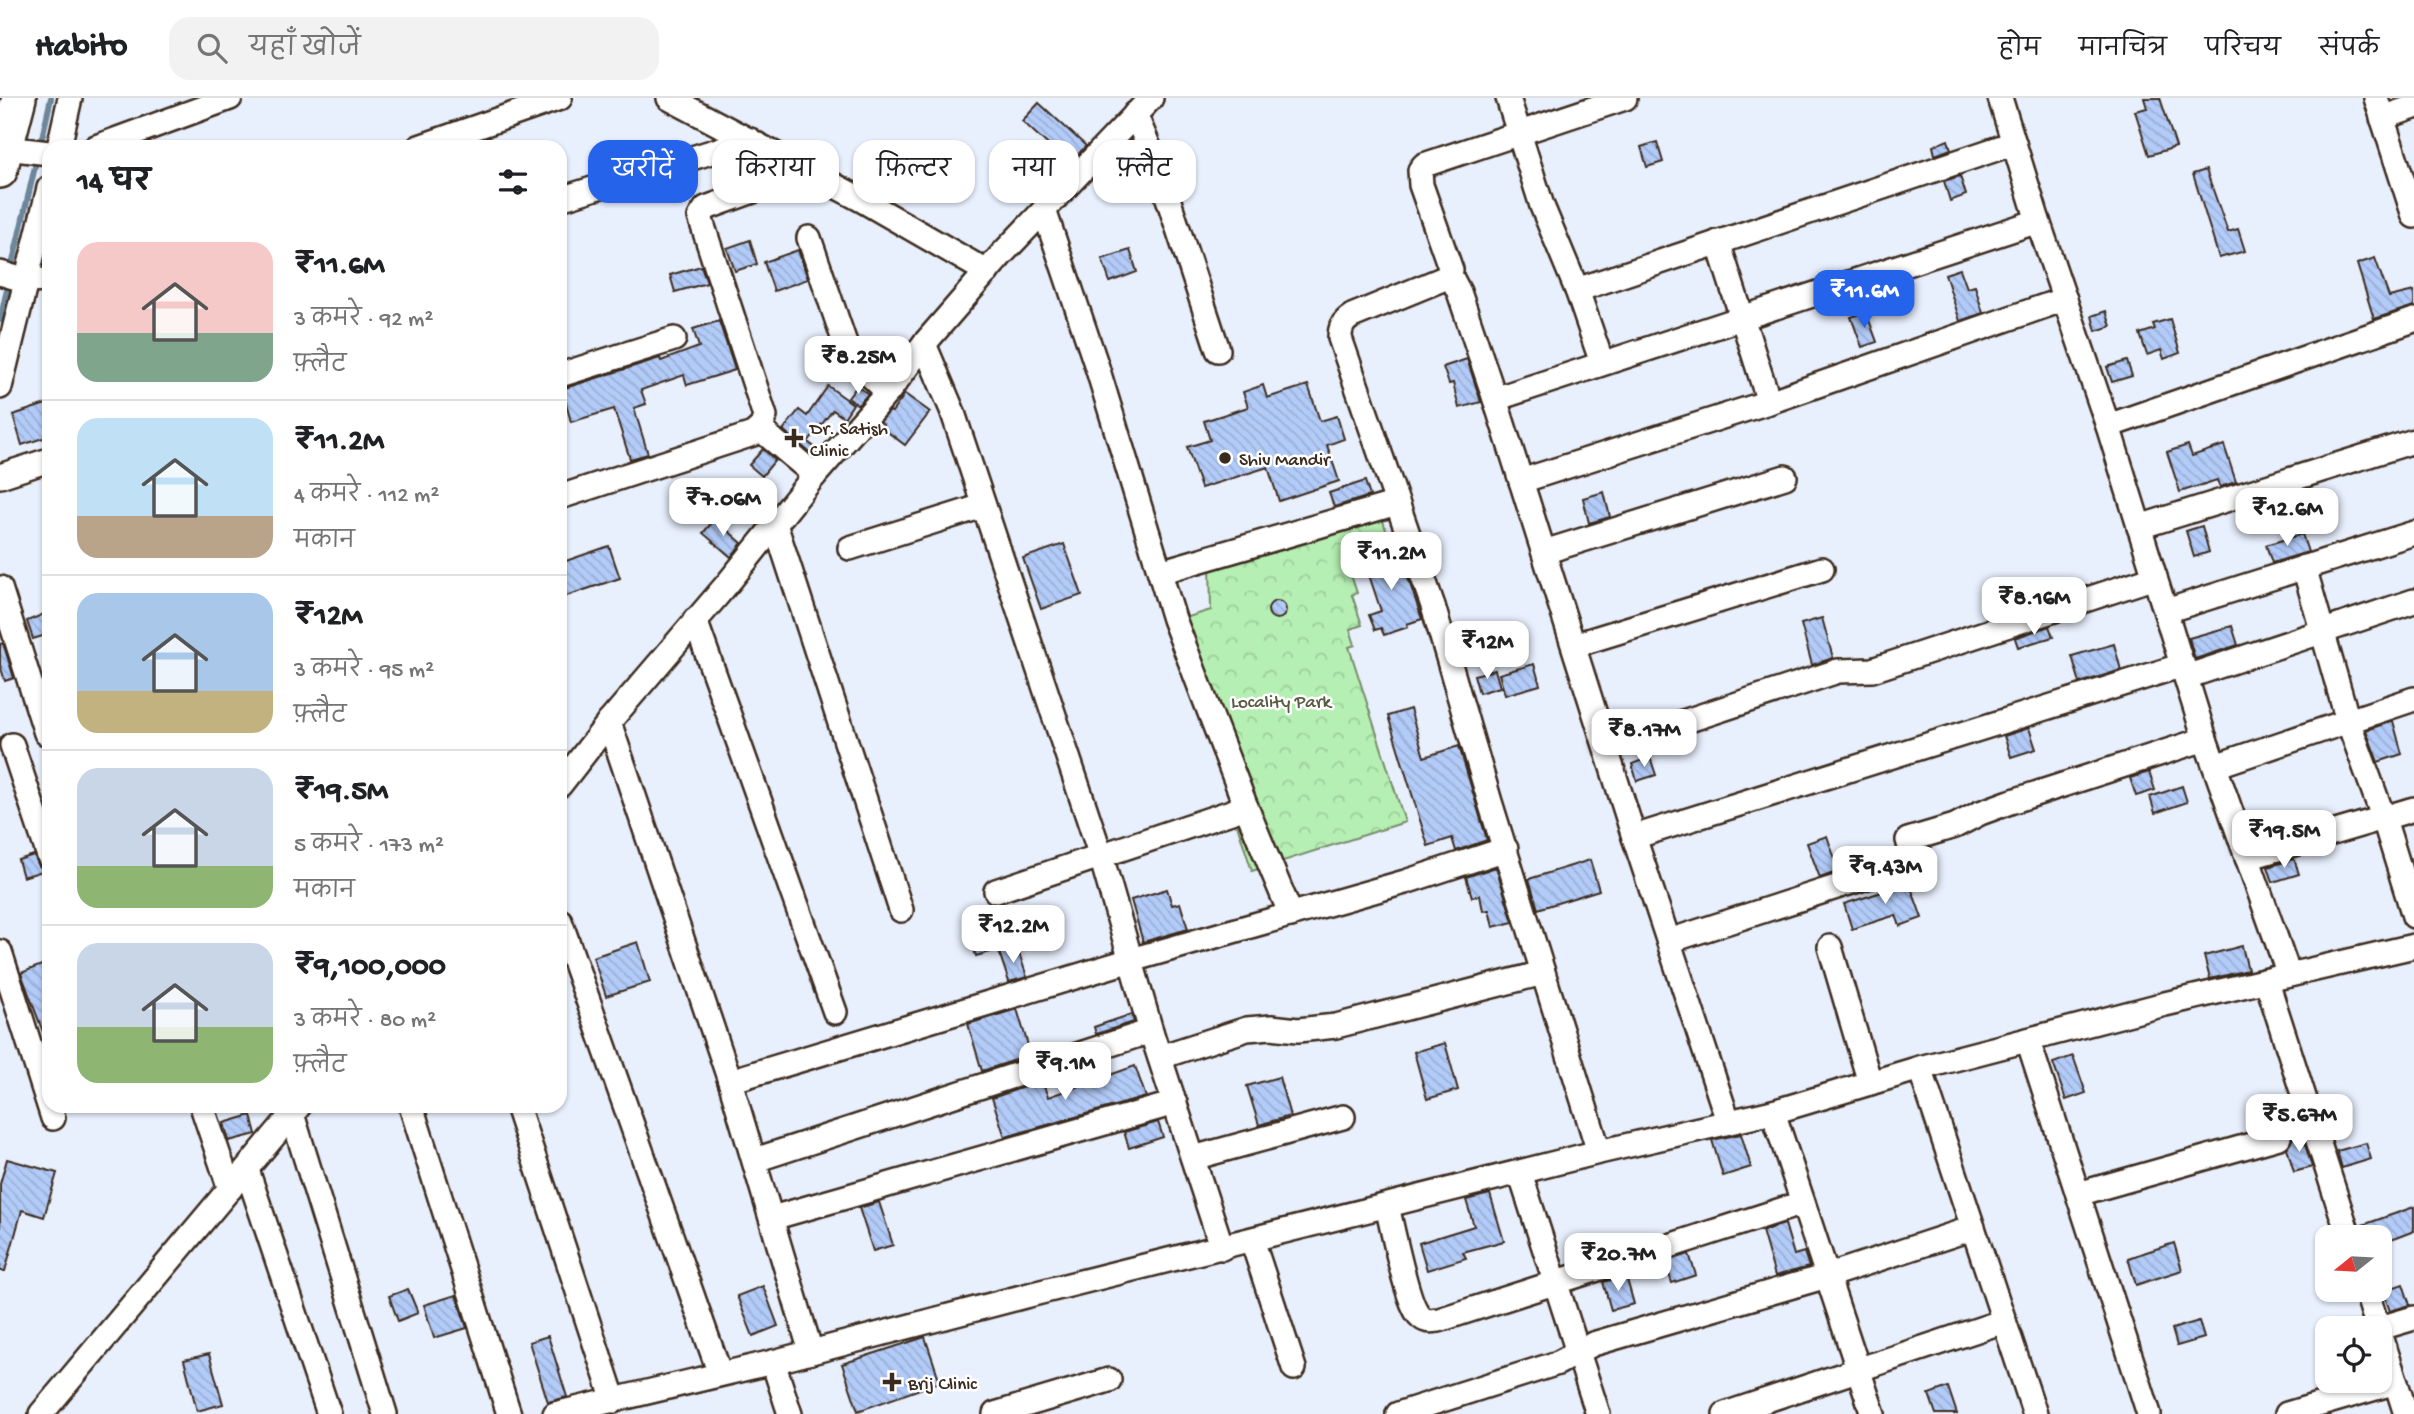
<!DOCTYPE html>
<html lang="hi">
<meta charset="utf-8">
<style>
body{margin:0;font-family:"Gochi Hand","Playpen Sans Deva",sans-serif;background:#f2f2f2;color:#202124;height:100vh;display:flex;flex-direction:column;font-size:26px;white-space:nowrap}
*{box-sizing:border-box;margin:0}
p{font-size:23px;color:#757577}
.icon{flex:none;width:38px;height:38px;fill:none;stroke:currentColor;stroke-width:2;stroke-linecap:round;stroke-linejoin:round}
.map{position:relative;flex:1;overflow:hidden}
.panel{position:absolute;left:42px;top:42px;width:525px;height:973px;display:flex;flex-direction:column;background:#fff;border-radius:21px;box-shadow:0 2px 5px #0004}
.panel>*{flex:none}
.top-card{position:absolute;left:588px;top:42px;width:665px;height:63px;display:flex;gap:14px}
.needle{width:46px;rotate:252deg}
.controls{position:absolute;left:2315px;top:1127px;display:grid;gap:14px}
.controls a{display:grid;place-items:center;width:77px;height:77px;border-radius:14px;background:#fff;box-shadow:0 2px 5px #0004;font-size:35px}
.price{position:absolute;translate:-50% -60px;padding:0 16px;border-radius:14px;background:#fff;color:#222;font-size:23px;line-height:46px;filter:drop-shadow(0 2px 4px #0008)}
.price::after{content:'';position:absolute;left:50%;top:42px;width:21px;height:16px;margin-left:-10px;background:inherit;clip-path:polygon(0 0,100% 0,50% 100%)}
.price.current{background:#2563eb;color:#fff}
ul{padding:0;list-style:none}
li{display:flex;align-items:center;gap:21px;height:175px;padding:0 35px}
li+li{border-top:2px solid #e0e0e0}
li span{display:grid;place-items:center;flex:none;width:196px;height:140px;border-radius:21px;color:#555}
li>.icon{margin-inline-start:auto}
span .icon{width:84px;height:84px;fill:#fffc;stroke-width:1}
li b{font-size:30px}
h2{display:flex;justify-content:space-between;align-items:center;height:84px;padding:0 35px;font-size:30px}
.chip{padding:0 24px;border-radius:21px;background:#fff;box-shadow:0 2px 5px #0004;font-size:24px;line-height:63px}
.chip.current{background:#2563eb;color:#fff}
header{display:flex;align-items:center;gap:42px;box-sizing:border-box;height:98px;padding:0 35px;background:#fff;border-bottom:2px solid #e0e0e0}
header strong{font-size:33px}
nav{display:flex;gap:38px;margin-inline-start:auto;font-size:24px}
.search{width:490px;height:63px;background:#f2f2f2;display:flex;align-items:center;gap:18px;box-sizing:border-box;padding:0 24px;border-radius:21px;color:#757577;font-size:26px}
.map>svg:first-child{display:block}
</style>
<header>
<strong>Habito</strong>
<div class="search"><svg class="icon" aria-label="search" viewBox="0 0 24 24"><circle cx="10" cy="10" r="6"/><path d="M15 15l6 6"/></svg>यहाँ खोजें</div>
<nav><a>होम</a><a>मानचित्र</a><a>परिचय</a><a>संपर्क</a></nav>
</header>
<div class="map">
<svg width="2414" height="1316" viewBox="0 0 2414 1316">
<defs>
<pattern id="park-crowns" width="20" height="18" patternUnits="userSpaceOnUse" patternTransform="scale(1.75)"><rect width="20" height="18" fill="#b5efb3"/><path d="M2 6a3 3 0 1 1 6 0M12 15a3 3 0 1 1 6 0" fill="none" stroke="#9dcd9a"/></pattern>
<pattern id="building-back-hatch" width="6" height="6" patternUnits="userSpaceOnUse" patternTransform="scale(1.75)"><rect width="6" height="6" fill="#b2cbf8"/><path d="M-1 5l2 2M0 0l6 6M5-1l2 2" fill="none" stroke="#9aaed4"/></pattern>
</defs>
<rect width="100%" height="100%" fill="#e8effd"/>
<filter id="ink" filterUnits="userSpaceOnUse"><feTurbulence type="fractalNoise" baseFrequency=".0143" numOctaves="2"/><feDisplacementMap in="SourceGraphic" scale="14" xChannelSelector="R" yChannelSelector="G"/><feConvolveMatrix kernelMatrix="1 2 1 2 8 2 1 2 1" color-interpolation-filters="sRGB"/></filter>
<g filter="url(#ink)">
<path fill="url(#park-crowns)" stroke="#788c68" stroke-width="2" d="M1379 411 1390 444 1345 459 1357 495 1352 497 1362 527 1350 531 1355 547 1349 549 1405 724 1252 773 1172 524 1211 512 1210 465Z"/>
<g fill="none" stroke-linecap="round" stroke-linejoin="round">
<g stroke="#6d869a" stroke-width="6">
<path d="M40 49 51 0"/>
<path d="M11 172 37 60"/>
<path d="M0 222 9 183"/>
</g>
</g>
<g fill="url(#building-back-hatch)" stroke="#3b2a1e" stroke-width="2">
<path d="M2144 0H2160L2176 49 2149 57 2135 13 2147 10Z"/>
<path d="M1039 5 1086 48 1069 66 1022 23Z"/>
<path d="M1948 42 1951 51 1935 57 1933 48Z"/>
<path d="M1131 43 1150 91 1137 95 1123 52Z"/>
<path d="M1657 44 1663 64 1647 69 1641 49Z"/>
<path d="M746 58 749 71 734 75 732 68 722 71 721 66Z"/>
<path d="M2206 72 2228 134 2238 131 2245 153 2219 160 2193 76Z"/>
<path d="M1960 78 1966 97 1950 103 1944 83Z"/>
<path d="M750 142 757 166 735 173 727 150Z"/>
<path d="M798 152 808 181 774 193 764 164Z"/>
<path d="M1130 152 1137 174 1110 184 1102 161Z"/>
<path d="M2375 160 2389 199 2414 193V208L2374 221 2357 166Z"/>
<path d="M701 168 707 185 675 194 670 177Z"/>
<path d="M1960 171 1967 190 1975 188 1983 215 1960 223 1945 176Z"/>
<path d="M1897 189 1903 205 1885 211 1879 195Z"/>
<path d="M2106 213 2111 228 2096 233 2092 218Z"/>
<path d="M1866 214 1877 244 1862 249 1851 219Z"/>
<path d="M2170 221 2180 255 2164 261 2161 252 2147 257 2140 236 2155 231 2153 226Z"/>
<path d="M719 223 735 272 687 287 684 277 641 292 646 306 634 310 648 356 630 361 614 311 571 324 562 291 660 260 661 263 699 249 693 231Z"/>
<path d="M1467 261 1481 304 1459 310 1453 285 1449 286 1443 269Z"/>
<path d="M2127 263 2132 278 2112 284 2107 269Z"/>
<path d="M1263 287 1267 300 1308 287 1320 323 1337 318 1344 341 1327 347 1339 383 1279 403 1268 369 1201 390 1187 349 1210 342 1204 323 1248 309 1243 294Z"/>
<path d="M828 288 853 306 844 320 833 312 808 344 818 352 814 358 783 332 799 312 807 318Z"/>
<path d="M857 288 868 296 858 307 848 300Z"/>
<path d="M905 296 930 314 905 347 881 329 883 326 880 324 890 313 892 314Z"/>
<path d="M49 305V338L22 347 13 317Z"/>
<path d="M2188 347 2192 358 2224 347 2236 384 2220 389 2217 382 2180 394 2167 354Z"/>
<path d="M763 351 775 362 762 378 749 367Z"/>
<path d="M1365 383 1370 398 1334 409 1329 395Z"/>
<path d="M1604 394 1610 419 1589 425 1583 400Z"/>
<path d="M715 421 742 445 731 459 703 435Z"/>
<path d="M2202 428 2209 454 2194 459 2186 433Z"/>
<path d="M2302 436 2308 454 2272 465 2266 447Z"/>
<path d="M1064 446 1082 497 1041 511 1023 460Z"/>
<path d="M609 448 620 480 560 500V465Z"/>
<path d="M1397 448 1422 521 1407 526 1408 529 1384 537 1381 530 1375 532 1369 517 1381 513 1363 459Z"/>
<circle cx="1277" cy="512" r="9"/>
<path d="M49 514V536L33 541 27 523Z"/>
<path d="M1822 520 1833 560 1812 567 1801 526Z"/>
<path d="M2049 528 2053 539 2018 549 2015 540Z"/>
<path d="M2232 528 2238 547 2195 561 2189 540Z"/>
<path d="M3 545 14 580 5 583 0 567V546Z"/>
<path d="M2114 546 2121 572 2080 585 2072 558Z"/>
<path d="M1534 566 1540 587 1505 597 1499 576Z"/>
<path d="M1495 572 1500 589 1479 595 1474 577Z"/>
<path d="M1410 611 1424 659 1459 648 1487 742 1456 753 1452 740 1428 748 1388 618Z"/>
<path d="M2393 623 2402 656 2378 664 2366 632Z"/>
<path d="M2029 630 2036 651 2011 659 2004 638Z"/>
<path d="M1650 659 1656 677 1637 683 1632 666Z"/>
<path d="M2149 674 2155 692 2136 698 2130 680Z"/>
<path d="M2182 688 2187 704 2155 715 2150 699Z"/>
<path d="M1827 738 1839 773 1820 780 1807 745Z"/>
<path d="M34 757 39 768 46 772 23 779 18 762Z"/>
<path d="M2294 761 2299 776 2273 784 2268 769Z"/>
<path d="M1590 762 1599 792 1538 811 1529 781Z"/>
<path d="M1496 769 1513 824 1493 829 1489 812 1483 813 1480 797 1472 799 1466 779Z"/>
<path d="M1908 781 1922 820 1900 828 1896 817 1852 831 1844 806 1888 792 1887 788Z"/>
<path d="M1167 791 1172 807 1180 805 1188 831 1143 844 1131 802Z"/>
<path d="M985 814 997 852 976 858 964 820Z"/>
<path d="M638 844 650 884 606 898 593 859Z"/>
<path d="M2242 848 2248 872 2210 881 2204 858Z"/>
<path d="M1017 849 1027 879 1009 884 999 854Z"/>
<path d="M44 866 49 879V941L46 942 21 875Z"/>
<path d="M1017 911 1031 957 982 973 968 926Z"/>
<path d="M1132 916 1134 924 1096 936 1094 929Z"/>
<path d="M1445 945 1458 992 1427 1001 1414 954Z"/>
<path d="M2073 958 2086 995 2066 1002 2053 965Z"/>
<path d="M1135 968 1146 999 1005 1039 992 1000 1042 983 1048 999Z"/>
<path d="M1279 979 1290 1018 1259 1027 1247 988Z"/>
<path d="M251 1017 256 1036 229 1043 224 1025Z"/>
<path d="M1158 1024 1163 1039 1129 1050 1124 1034Z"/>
<path d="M1741 1036 1751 1069 1723 1078 1712 1042Z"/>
<path d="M2302 1037 2312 1069 2294 1074 2287 1050 2293 1040Z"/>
<path d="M2366 1045 2371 1061 2342 1070 2337 1053Z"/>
<path d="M7 1061 57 1075 44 1119 22 1112 5 1173H0V1086Z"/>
<path d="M1490 1096 1504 1143 1463 1154 1466 1160 1427 1172 1419 1145 1474 1128 1466 1102Z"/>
<path d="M879 1104 893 1147 873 1153 859 1110Z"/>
<path d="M2414 1109V1133L2380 1146V1139H2363L2360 1128Z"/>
<path d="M1785 1126 1794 1157 1804 1154 1809 1169 1775 1178 1762 1133Z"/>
<path d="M2174 1145 2182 1172 2136 1187 2128 1160Z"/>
<path d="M1689 1156 1696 1177 1672 1185 1665 1164Z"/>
<path d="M1626 1178 1634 1206 1611 1212 1603 1184Z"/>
<path d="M2403 1186 2410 1207 2390 1213 2383 1193Z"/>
<path d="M763 1188 778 1228 753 1238 737 1198Z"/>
<path d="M408 1191 418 1215 398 1223 389 1198Z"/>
<path d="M456 1197 467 1230 434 1240 424 1207Z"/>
<path d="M2199 1223 2204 1240 2177 1248 2172 1231Z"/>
<path d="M548 1238 567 1299 548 1304 529 1244Z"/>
<path d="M925 1239 940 1284 858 1313 842 1266Z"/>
<path d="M209 1256 223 1306 197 1313 184 1262Z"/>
<path d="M1948 1289 1957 1316H1936L1929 1296Z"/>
</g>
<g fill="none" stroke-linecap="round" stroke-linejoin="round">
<defs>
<g id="street">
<path d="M669 0 862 102 987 174"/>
<path d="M1508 0 1542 108 1577 192 1602 265"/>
<path d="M2000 0 2038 123 2108 328 2205 641 2289 877"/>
<path d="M2376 0 2414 118"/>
<path d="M1135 16 1159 73 1218 252"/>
<path d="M2382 20 2414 9"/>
<path d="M59 49 70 0"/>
<path d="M96 49 230 0"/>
<path d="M419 49 560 0"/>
<path d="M6 50 49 55"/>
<path d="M560 101 750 42"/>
<path d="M1044 112 1097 269 1174 521 1246 709 1291 817"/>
<path d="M809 140 847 251 858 266 888 294"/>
<path d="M1718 144 1769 304"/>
<path d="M0 175 27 183 49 182"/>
<path d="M1449 175 1459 194 1495 301 1634 739 1728 1023"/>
<path d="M1577 192 2014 45"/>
<path d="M924 246 952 312 1101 758 1151 933 1222 1150"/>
<path d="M560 277 674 241"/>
<path d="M0 289 49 90"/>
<path d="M1495 301 2038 123"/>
<path d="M2108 328 2414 222"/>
<path d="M760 331 815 377"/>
<path d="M0 378 49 362"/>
<path d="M1521 383 1772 303 2065 201"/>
<path d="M560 399 753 336 762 328 765 318 700 119 706 110 806 74"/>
<path d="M775 426 901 812"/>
<path d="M2139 429 2414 343"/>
<path d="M850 450 983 408"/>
<path d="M1544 454 1785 379"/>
<path d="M2304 469 2348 623 2384 721 2414 818"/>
<path d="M1160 474 1397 405"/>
<path d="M0 490 46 635"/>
<path d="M2166 513 2414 435"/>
<path d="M695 522 835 914"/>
<path d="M1575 547 1822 471"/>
<path d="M2186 579 2414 503"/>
<path d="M609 624 730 983 811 1254"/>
<path d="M12 647 49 758"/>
<path d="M1607 649 1838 573 1872 572 2155 479"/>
<path d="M2215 668 2414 601"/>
<path d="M560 687 609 624 728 485 815 377 888 294 924 246 1002 156 1151 0"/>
<path d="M1634 739 2183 567"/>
<path d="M2247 760 2414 711"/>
<path d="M996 793 1246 709"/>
<path d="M560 823 720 1276"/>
<path d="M1669 843 1914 764 1908 742 1955 728 1980 715 2010 704 2205 641"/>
<path d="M1830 849 1870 985"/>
<path d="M0 854 53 1020"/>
<path d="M2267 884 2349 1139"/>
<path d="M2028 942 2149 1316"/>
<path d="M1160 959 1247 931 1271 929 1298 932 1336 928 1543 875"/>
<path d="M1920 970 2035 1316"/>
<path d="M730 983 1131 862 1405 784 1506 751"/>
<path d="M202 1008 230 1091"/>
<path d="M411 1008 509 1316"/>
<path d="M517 1008 614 1303"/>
<path d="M1773 1014 1873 1316"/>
<path d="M292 1016 385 1316"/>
<path d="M1599 1054 1490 704 1433 508 1340 240C1340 229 1343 224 1352 218L1440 182 1446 179 1451 172 1421 87 1420 72 1424 67 1625 0"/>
<path d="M1193 1060 1343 1019"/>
<path d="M755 1062 1151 933"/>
<path d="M247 1072 329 1316"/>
<path d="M1520 1075 1598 1316"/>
<path d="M2078 1096 2279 1039"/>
<path d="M1387 1108C1392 1128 1407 1205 1419 1217 1425 1224 1430 1223 1439 1222L1803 1105"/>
<path d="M772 1120 1175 1005"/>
<path d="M1252 1142 1294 1270"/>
<path d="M2366 1192 2378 1230"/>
<path d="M2380 1230 2414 1220"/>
<path d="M2380 1235 2406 1316"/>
<path d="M773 1264 790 1316"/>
<path d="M41 1316 299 1008"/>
<path d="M555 1316 773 1264 1033 1196 1599 1054 1773 1014 1920 970 2165 906 2414 848"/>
<path d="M995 1316 1109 1282"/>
<path d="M1398 1316 1558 1265 1593 1246 1827 1178 1973 1130"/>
<path d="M1725 1316 2004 1223"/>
<path d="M2287 1316 2396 1284"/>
</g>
<path id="secondary" d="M0 73 19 0"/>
</defs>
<use href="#street" stroke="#3b2a1e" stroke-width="28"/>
<use href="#secondary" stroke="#3b2a1e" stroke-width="38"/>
<use href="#street" stroke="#fff" stroke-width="23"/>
<use href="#secondary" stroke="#fff" stroke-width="33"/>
</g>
</g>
<g fill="#3b2a1e" stroke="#fff" stroke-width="2.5">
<path d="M790.5 329.5h7v7h7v7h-7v7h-7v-7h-7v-7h7z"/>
<circle cx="1225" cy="360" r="7"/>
<path d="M888.5 1273.5h7v7h7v7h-7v7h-7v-7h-7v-7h7z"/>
</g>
<g text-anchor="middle" stroke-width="5" stroke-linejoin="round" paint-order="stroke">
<g font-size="19" fill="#3b2a1e" stroke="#fff" text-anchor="start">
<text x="810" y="336">Dr. Satish<tspan x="810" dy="22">Clinic</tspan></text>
<text x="1239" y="367">Shiv Mandir</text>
<text x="908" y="1291">Brij Clinic</text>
</g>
<g font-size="19" fill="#5a5b43" stroke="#fff">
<text x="1281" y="609">Locality Park</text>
</g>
</g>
</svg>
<div class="controls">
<a><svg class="needle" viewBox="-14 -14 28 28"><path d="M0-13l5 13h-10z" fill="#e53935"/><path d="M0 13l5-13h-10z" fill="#757577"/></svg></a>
<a><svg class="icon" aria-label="locate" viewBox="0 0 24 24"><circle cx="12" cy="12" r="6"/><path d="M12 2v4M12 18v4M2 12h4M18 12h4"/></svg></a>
</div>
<b class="price current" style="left:1864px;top:232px">₹11.6M</b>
<b class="price" style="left:858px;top:298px">₹8.25M</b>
<b class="price" style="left:723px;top:440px">₹7.06M</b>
<b class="price" style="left:2287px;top:450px">₹12.6M</b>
<b class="price" style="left:1391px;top:494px">₹11.2M</b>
<b class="price" style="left:2034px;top:539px">₹8.16M</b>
<b class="price" style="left:1487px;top:583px">₹12M</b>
<b class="price" style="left:1644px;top:671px">₹8.17M</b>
<b class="price" style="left:2284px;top:772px">₹19.5M</b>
<b class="price" style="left:1885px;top:808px">₹9.43M</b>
<b class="price" style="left:1013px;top:867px">₹12.2M</b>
<b class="price" style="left:1065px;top:1004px">₹9.1M</b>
<b class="price" style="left:2299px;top:1056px">₹5.67M</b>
<b class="price" style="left:1618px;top:1195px">₹20.7M</b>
<div class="top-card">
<a class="chip current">खरीदें</a>
<a class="chip">किराया</a>
<a class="chip">फ़िल्टर</a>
<a class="chip">नया</a>
<a class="chip">फ़्लैट</a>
</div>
<section class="panel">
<h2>14 घर<svg class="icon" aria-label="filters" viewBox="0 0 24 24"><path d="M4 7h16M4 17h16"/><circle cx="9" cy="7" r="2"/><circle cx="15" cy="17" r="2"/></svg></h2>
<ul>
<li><span style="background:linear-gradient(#f6c9c9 65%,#7fa58c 0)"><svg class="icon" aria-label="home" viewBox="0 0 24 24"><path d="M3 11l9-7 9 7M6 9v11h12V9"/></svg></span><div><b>₹11.6M</b><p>3 कमरे · 92 m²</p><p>फ़्लैट</p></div></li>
<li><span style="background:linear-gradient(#bfe0f5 70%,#b9a48a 0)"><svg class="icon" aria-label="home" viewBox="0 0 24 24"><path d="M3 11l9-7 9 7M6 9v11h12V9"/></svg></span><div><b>₹11.2M</b><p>4 कमरे · 112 m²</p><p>मकान</p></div></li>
<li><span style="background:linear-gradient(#a9c7e8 70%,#c2b280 0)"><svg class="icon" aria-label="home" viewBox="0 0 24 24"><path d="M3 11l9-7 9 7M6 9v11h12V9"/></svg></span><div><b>₹12M</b><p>3 कमरे · 95 m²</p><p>फ़्लैट</p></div></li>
<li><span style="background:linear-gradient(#c9d6e8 70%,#8fb573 0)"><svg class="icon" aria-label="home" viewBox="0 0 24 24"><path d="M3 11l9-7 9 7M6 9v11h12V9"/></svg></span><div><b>₹19.5M</b><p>5 कमरे · 173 m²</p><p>मकान</p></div></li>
<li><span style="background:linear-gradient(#c9d6e8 60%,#8fb573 0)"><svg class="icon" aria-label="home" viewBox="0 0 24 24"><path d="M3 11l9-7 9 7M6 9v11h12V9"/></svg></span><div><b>₹9,100,000</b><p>3 कमरे · 80 m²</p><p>फ़्लैट</p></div></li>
</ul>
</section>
</div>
